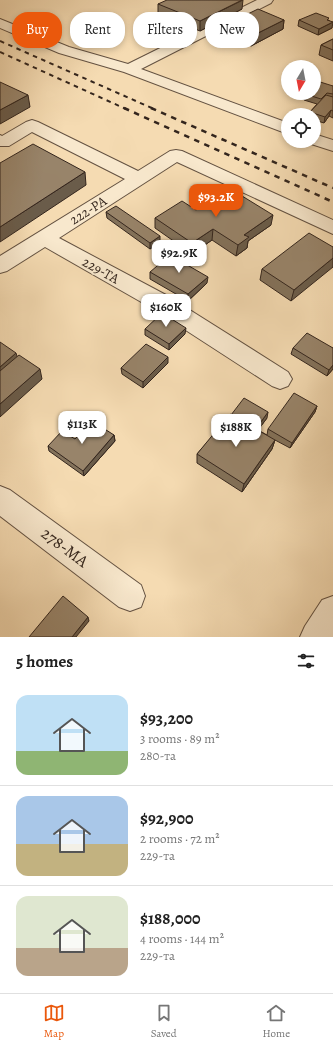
<!DOCTYPE html>
<meta charset="utf-8">
<style>
body{margin:0;font-family:Alegreya,serif;background:#f6f6f6;color:#222;height:100vh;display:flex;flex-direction:column;font-size:15px;white-space:nowrap}
*{box-sizing:border-box;margin:0}
p{font-size:13px;color:#767676}
.icon{flex:none;width:22px;height:22px;fill:none;stroke:currentColor;stroke-width:2;stroke-linecap:round;stroke-linejoin:round}
.map{position:relative;height:637px;overflow:hidden}
.sheet{display:flex;flex-direction:column;background:#fff;flex:1}
.sheet>*{flex:none}
.guide{position:absolute;left:12px;top:12px;width:309px;height:36px;display:flex;gap:8px}
.needle{width:26px;rotate:190deg}
.fabs{position:absolute;left:281px;top:60px;display:grid;gap:8px}
.fabs a{display:grid;place-items:center;width:40px;height:40px;border-radius:50%;background:#fff;box-shadow:0 2px 6px #0003;font-size:20px}
.price{position:absolute;translate:-50% -34px;padding:0 9px;border-radius:8px;background:#fff;color:#222;font-size:13px;line-height:26px;filter:drop-shadow(0 1px 2px #0008)}
.price::after{content:'';position:absolute;left:50%;top:24px;width:12px;height:9px;margin-left:-6px;background:inherit;clip-path:polygon(0 0,100% 0,50% 100%)}
.price.selected{background:#ea580c;color:#fff}
ul{padding:0;list-style:none}
li{display:flex;align-items:center;gap:12px;height:100px;padding:0 16px}
li+li{border-top:1px solid #e0e0e0}
li span{display:grid;place-items:center;flex:none;width:112px;height:80px;border-radius:12px;color:#555}
li>.icon{margin-inline-start:auto}
span .icon{width:48px;height:48px;fill:#fffc;stroke-width:1}
li b{font-size:17px}
h2{display:flex;justify-content:space-between;align-items:center;height:48px;padding:0 16px;font-size:17px}
.pill{padding:0 14px;border-radius:16px;background:#fff;box-shadow:0 2px 6px #0003;font-size:14px;line-height:36px}
.pill.selected{background:#ea580c;color:#fff}
.tab-bar{display:flex;justify-content:space-around;align-items:center;height:56px;border-top:1px solid #e0e0e0;background:#fff;font-size:11px;color:#767676}
.tab-bar a{display:grid;justify-items:center;gap:2px}
.tab-bar .selected{color:#ea580c}
.map>svg:first-child{display:block}
</style>
<div class="map">
<svg width="333" height="637" viewBox="0 0 333 637">
<rect width="100%" height="100%" fill="#f5dbb2"/>
<filter id="stains"><feTurbulence type="fractalNoise" baseFrequency=".005" numOctaves="4"/><feColorMatrix values="0 0 0 0 .2 0 0 0 0 .09 0 0 0 0 .02 0 0 0 .5 -.17"/></filter>
<radialGradient id="worn" r=".72"><stop offset=".6" stop-color="#630" stop-opacity="0"/><stop offset="1" stop-color="#630" stop-opacity=".3"/></radialGradient>
<g fill="none" stroke-linecap="round" stroke-linejoin="round">
<defs>
<g id="minor">
<path d="M257 0H273L271 3 141 69 288 123V134L124 72 59 53 0 28V19L69 47 128 64Z"/>
<path d="M32 120 38 122 138 171 170 151 176 150 182 151 333 220V234L177 162 59 238 166 295 288 372 292 379 288 386 280 389 272 386 150 307 45 247 7 271 0 273V256L125 179 32 132 9 146H0V135L2 136 26 122Z"/>
<path d="M314 134 333 140V151L308 143 307 141H314Z"/>
<path d="M0 486 10 490 141 585 145 596 141 607 130 611 119 607 0 516Z"/>
<path d="M333 596V637H300L305 626 322 600Z"/>
</g>
</defs>
<use href="#minor" stroke="#645242" stroke-width="2"/>
<use href="#minor" fill="#f8e8cd" fill-rule="evenodd"/>
<g stroke="#33251d" stroke-width="2" stroke-dasharray="4.5 4.5" stroke-linecap="butt">
<path d="M0 41 154 109"/>
<path d="M0 52 126 109"/>
</g>
<g stroke="#33251d" stroke-width="2.5" stroke-dasharray="5.5 5.5" stroke-linecap="butt">
<path d="M124 108 333 202"/>
<path d="M151 108 333 188"/>
</g>
</g>
<g fill="#83725b" stroke="#33251d">
<path d="M158 4 242 9 200 31 158 14Z"/>
<path d="M284 20 283 29 251 46 225 35V25Z"/>
<path d="M299 20H329L332 28 318 35 298 26Z"/>
<path d="M333 39V61L319 55 321 45Z"/>
<path d="M333 86V118L329 116 324 123 314 120V115H310V112L317 104 304 100 305 94Z"/>
<path d="M196 210 271 225 248 241 247 248 236 256 212 240 192 254 155 228V218Z"/>
<path d="M106 212 160 242 150 249 107 218Z"/>
<path d="M333 247 291 301 260 280 262 269Z"/>
<path d="M150 272 207 283 188 301 150 279Z"/>
<path d="M145 329 185 334 169 350 145 335Z"/>
<path d="M293 348H333V369L327 376 291 354Z"/>
<path d="M168 363 143 388 122 374 121 368Z"/>
<path d="M317 406 315 412 290 448 275 440 272 449 242 492 197 463V454L231 415 267 418 258 430 267 435 268 429Z"/>
<path d="M114 435 115 441 84 476 49 451 48 446 75 439Z"/>
</g>
<g fill="#6a5c4a" stroke="#33251d">
<path d="M243 0 242 9 200 31V21Z"/>
<path d="M284 20 283 29 251 46 252 36Z"/>
<path d="M333 22 332 28 318 35 319 29Z"/>
<path d="M28 95 30 107 0 124V110Z"/>
<path d="M331 110 329 116 324 123 325 117Z"/>
<path d="M85 172 86 185 0 242V227Z"/>
<path d="M273 215 271 225 248 241 247 248 236 256 238 245 244 235Z"/>
<path d="M213 229 212 240 192 254V243Z"/>
<path d="M160 236V242L150 249V243Z"/>
<path d="M333 258V267L291 301 294 290Z"/>
<path d="M208 277 207 283 188 301V294Z"/>
<path d="M186 328 185 334 169 350V344Z"/>
<path d="M16 353 18 359 0 374V367Z"/>
<path d="M168 357V363L143 388V382Z"/>
<path d="M333 365V369L327 376 329 370Z"/>
<path d="M40 369 42 379 0 417V404Z"/>
<path d="M317 406 315 412 290 448 292 443Z"/>
<path d="M268 412 267 418 252 438 254 432Z"/>
<path d="M114 435 115 441 84 476 83 471Z"/>
<path d="M275 440 272 449 242 492 244 484Z"/>
<path d="M88 617 89 621 76 637H72Z"/>
</g>
<g fill="#98846a" stroke="#33251d">
<path d="M167 0H242L200 21 158 4Z"/>
<path d="M258 9 284 20 252 36 225 25Z"/>
<path d="M316 13 329 18 327 20 333 22 319 29 299 20Z"/>
<path d="M333 39V50L321 45Z"/>
<path d="M317 81 333 86V94L327 93 321 99 305 94 306 93H314V84Z"/>
<path d="M0 82 28 95 0 110Z"/>
<path d="M326 95 333 97V111L331 110 325 117 310 112Z"/>
<path d="M33 144 85 172 0 227V163Z"/>
<path d="M229 188 273 215 244 235 249 237 238 245 213 229 192 243 155 218 182 201 196 210Z"/>
<path d="M116 206 160 236 150 243 106 212Z"/>
<path d="M309 233 333 247V258L294 290 262 269Z"/>
<path d="M170 255 208 277 188 294 150 272Z"/>
<path d="M162 313 186 328 169 344 145 329Z"/>
<path d="M307 333 333 348V365L329 370 293 348Z"/>
<path d="M0 342 16 353 0 367Z"/>
<path d="M146 344 168 357 143 382 121 368Z"/>
<path d="M19 355 40 369 0 404V371Z"/>
<path d="M294 393 317 406 292 443 268 429Z"/>
<path d="M244 398 268 412 256 429 231 415Z"/>
<path d="M230 414 275 440 244 484 197 454Z"/>
<path d="M92 421 114 435 83 471 48 446 62 431 75 439Z"/>
<path d="M63 596 88 617 72 637H29Z"/>
</g>
<g text-anchor="middle" stroke-width="3.5" stroke-linejoin="round" paint-order="stroke">
<g font-size="14" fill="#33251d" stroke="#f8e8cd">
<text transform="translate(88 210) rotate(-32)" y="5">222-РА</text>
<text transform="translate(101 270) rotate(29)" y="5">229-ТА</text>
</g>
<g font-size="17" fill="#33251d" stroke="#f8e8cd">
<text transform="translate(65 547) rotate(37)" y="6">278-МА</text>
</g>
</g>
<rect width="100%" height="100%" filter="url(#stains)"/>
<rect width="100%" height="100%" fill="url(#worn)"/>
</svg>
<div class="fabs">
<a><svg class="needle" viewBox="-14 -14 28 28"><path d="M0-13l5 13h-10z" fill="#e53935"/><path d="M0 13l5-13h-10z" fill="#767676"/></svg></a>
<a><svg class="icon" aria-label="locate" viewBox="0 0 24 24"><circle cx="12" cy="12" r="6"/><path d="M12 2v4M12 18v4M2 12h4M18 12h4"/></svg></a>
</div>
<b class="price selected" style="left:216px;top:218px">$93.2K</b>
<b class="price" style="left:179px;top:274px">$92.9K</b>
<b class="price" style="left:166px;top:328px">$160K</b>
<b class="price" style="left:82px;top:445px">$113K</b>
<b class="price" style="left:236px;top:448px">$188K</b>
<div class="guide">
<a class="pill selected">Buy</a>
<a class="pill">Rent</a>
<a class="pill">Filters</a>
<a class="pill">New</a>
</div>
</div>
<section class="sheet">
<h2>5 homes<svg class="icon" aria-label="filters" viewBox="0 0 24 24"><path d="M4 7h16M4 17h16"/><circle cx="9" cy="7" r="2"/><circle cx="15" cy="17" r="2"/></svg></h2>
<ul>
<li><span style="background:linear-gradient(#bfe0f5 70%,#8fb573 0)"><svg class="icon" aria-label="home" viewBox="0 0 24 24"><path d="M3 11l9-7 9 7M6 9v11h12V9"/></svg></span><div><b>$93,200</b><p>3 rooms · 89 m²</p><p>280-та</p></div></li>
<li><span style="background:linear-gradient(#a9c7e8 60%,#c2b280 0)"><svg class="icon" aria-label="home" viewBox="0 0 24 24"><path d="M3 11l9-7 9 7M6 9v11h12V9"/></svg></span><div><b>$92,900</b><p>2 rooms · 72 m²</p><p>229-та</p></div></li>
<li><span style="background:linear-gradient(#dfe7d0 65%,#b9a48a 0)"><svg class="icon" aria-label="home" viewBox="0 0 24 24"><path d="M3 11l9-7 9 7M6 9v11h12V9"/></svg></span><div><b>$188,000</b><p>4 rooms · 144 m²</p><p>229-та</p></div></li>
</ul>
</section>
<nav class="tab-bar">
<a class="selected"><svg class="icon" aria-label="map" viewBox="0 0 24 24"><path d="M3 6l6-2 6 2 6-2v14l-6 2-6-2-6 2zM9 4v14M15 6v14"/></svg>Map</a>
<a><svg class="icon" aria-label="saved" viewBox="0 0 24 24"><path d="M7 4h10v16l-5-4-5 4z"/></svg>Saved</a>
<a><svg class="icon" aria-label="home" viewBox="0 0 24 24"><path d="M3 11l9-7 9 7M6 9v11h12V9"/></svg>Home</a>
</nav>
